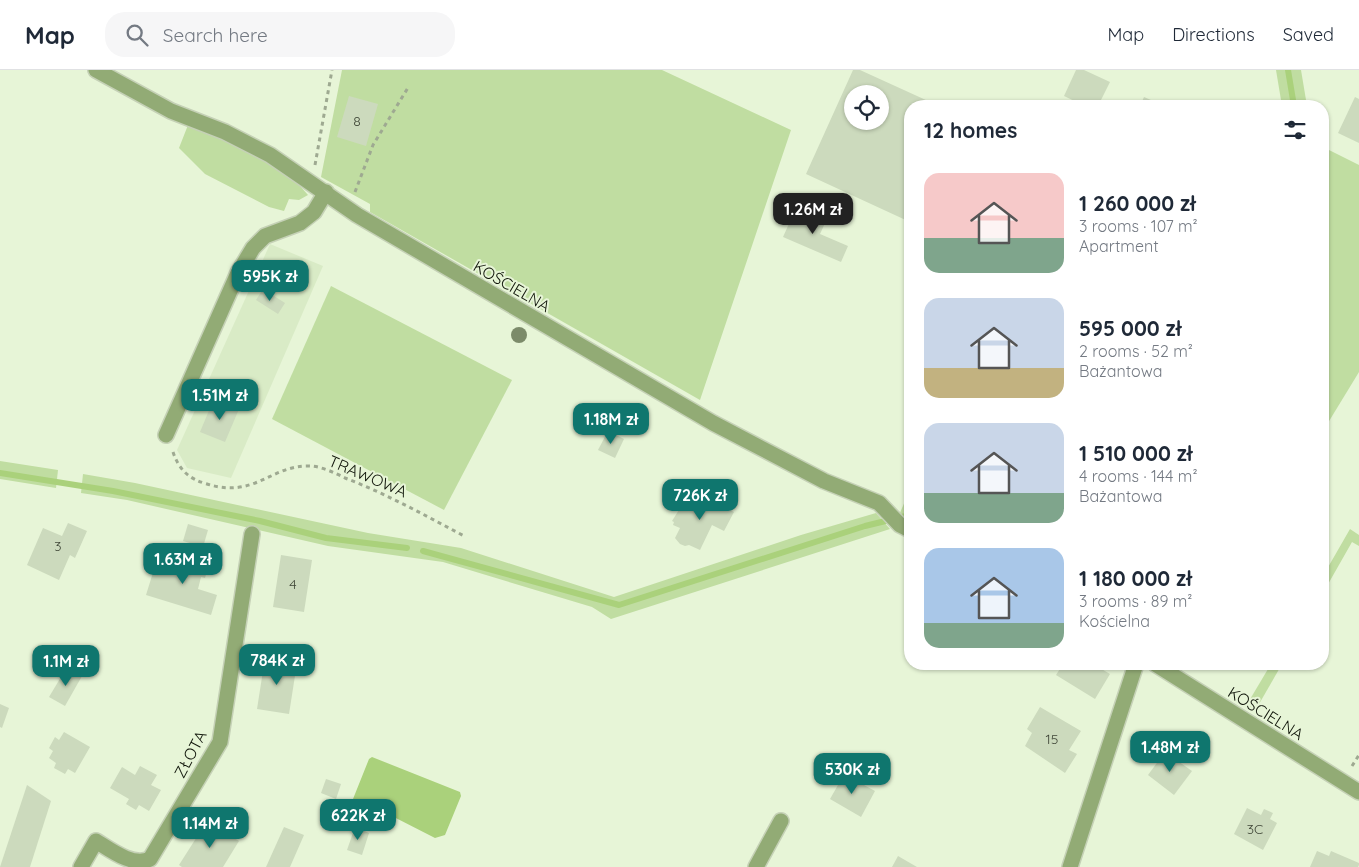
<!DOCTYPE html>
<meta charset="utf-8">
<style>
body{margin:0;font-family:Quicksand,sans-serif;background:#f6f6f7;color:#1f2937;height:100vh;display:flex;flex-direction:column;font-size:19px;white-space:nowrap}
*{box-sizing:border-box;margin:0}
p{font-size:16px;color:#747a83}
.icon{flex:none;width:28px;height:28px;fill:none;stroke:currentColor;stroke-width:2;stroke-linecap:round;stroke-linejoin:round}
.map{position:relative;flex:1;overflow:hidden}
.details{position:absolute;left:904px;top:30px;width:425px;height:570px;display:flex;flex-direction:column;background:#fff;border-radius:20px;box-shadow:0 1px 4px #0004}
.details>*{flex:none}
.buttons{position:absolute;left:844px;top:15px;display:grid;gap:10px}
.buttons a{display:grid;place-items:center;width:45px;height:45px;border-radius:50%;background:#fff;box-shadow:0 1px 4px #0004;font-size:25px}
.price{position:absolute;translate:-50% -42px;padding:0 11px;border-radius:10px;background:#0f766e;color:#fff;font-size:16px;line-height:32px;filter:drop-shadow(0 1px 2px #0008)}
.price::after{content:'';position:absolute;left:50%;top:30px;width:15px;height:11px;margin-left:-8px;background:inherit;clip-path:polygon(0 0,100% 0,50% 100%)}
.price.current{background:#222;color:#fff}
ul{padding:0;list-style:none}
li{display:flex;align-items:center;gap:15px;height:125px;padding:0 20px}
li span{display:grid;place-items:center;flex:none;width:140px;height:100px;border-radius:15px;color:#555}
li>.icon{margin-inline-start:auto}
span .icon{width:60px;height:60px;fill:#fffc;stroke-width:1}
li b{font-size:21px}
h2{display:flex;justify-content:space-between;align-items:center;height:60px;padding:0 20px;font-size:21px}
header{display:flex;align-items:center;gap:30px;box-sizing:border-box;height:70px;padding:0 25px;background:#fff;border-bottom:1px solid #e0e1e3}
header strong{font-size:24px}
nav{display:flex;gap:28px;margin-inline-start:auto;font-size:18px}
.search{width:350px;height:45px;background:#f6f6f7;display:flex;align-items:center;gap:12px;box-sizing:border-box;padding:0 18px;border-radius:20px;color:#747a83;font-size:19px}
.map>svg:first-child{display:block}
</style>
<header>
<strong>Map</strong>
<div class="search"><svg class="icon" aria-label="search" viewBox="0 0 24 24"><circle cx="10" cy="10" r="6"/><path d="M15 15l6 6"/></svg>Search here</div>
<nav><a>Map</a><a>Directions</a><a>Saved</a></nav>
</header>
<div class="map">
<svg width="1359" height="797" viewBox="0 0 1359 797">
<rect width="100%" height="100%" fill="#e7f5d7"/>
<path fill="#d9ebc6" d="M270 174 323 196 231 408 187 398 177 380Z"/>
<g fill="#c0dda1">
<path d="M342 0H662L791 60 700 330 370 142V134L321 107Z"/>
<path d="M1276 0H1301L1307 36H1282Z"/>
<path d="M188 55C231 71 278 89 308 125L299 130 289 129 284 141 269 137 205 104 179 78Z"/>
<path d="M1323 77 1359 95V302L1323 361Z"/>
<path d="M331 216 512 310 444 440 272 349Z"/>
<path d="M0 391 58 400 56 418 0 409Z"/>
<path d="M83 404 135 413 368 463 461 478 614 527 801 465 876 443 890 459 611 549 592 537 443 492 328 476 127 430 81 423Z"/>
<path d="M906 429 910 430V457L899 445Z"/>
<path d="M1350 459 1359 465V476L1352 472 1323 523V506Z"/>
<path d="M1271 594H1282L1255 641 1246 636Z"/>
</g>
<path fill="#aad17b" d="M372 687 460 722 461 726 445 765 435 768 388 744 370 737 353 734V729L369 689Z"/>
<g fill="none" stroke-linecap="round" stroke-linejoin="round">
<g stroke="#aad17b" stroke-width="6">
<path d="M1288 0 1294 36"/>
<path d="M0 403 113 421 260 451 326 468 407 478"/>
<path d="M423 481 619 535 865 456 910 445"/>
</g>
</g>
<g fill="#ccdabd" fill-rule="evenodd">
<path d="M853 0H860L939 36H910V152L806 104ZM852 24H880V51H852Z"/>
<path d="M1076 0H1084L1110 12 1098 36H1085L1064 26Z"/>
<path d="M349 26 378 34 366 76 337 67Z"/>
<path d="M1144 27 1165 36H1140Z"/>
<path d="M1355 27 1359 29V73L1338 63Z"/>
<path d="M796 138 826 151 820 164 848 176 841 192 783 167Z"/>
<path d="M263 219 285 233 278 244 256 230Z"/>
<path d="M218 330 239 339 225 372 200 362 210 338 214 340Z"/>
<path d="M608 361 624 369 615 388 598 380Z"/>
<path d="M687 427 701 435 705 428 734 442 724 461 712 455 700 480 689 475 685 476 680 474 675 468 680 458 673 455 674 452 672 451Z"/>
<path d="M68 453 87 461 75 488 70 485 59 510 27 495 43 458 62 466Z"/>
<path d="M188 454 208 460 203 477 183 471Z"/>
<path d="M181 482 210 491 205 508 201 507 198 519 217 525 211 545 146 525 155 496 175 502Z"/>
<path d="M281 485 312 490 304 542 273 537Z"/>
<path d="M265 588 297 593 289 644 257 639Z"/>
<path d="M1063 594H1093L1110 604 1095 629 1056 605Z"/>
<path d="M67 597 82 606 65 636 49 627Z"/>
<path d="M0 634 9 638 2 658 0 657Z"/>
<path d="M1040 637 1081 661 1069 680 1077 684 1065 703 1025 676 1032 663 1027 659Z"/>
<path d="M64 662 90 677 75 703 68 699 65 704 54 698 56 693 49 688 53 681 49 678 55 667 59 670Z"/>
<path d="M1165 682 1192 701 1174 725 1148 705Z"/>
<path d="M140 696 157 705 151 715 161 720 149 741 139 735 136 740 126 734 129 729 110 718 122 697 135 705Z"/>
<path d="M840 702 875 721 861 747 830 729 838 715 834 713Z"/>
<path d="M326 709 341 714 336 729 321 723Z"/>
<path d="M27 715 51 731 30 797H0Z"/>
<path d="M1247 738 1261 745 1264 739 1273 743 1270 749 1277 753 1263 780 1234 764Z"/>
<path d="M207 751 239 771 223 797H182L179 795Z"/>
<path d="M284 757 304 765 290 797H266Z"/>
<path d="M355 757 369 763 362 785 347 780Z"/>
<path d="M1317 781 1329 786 1331 781 1359 793V795L1358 797H1310Z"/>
<path d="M898 786 917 797H892Z"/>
</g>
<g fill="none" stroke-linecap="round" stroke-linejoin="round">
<defs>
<g id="street">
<path d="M96 0 171 41 225 62 270 85 357 145 713 353 824 411 879 433 900 455 910 460"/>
<path d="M166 365 238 203 253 178 265 166 300 153 314 142 326 122"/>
<path d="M1155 594 1359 722"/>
<path d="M81 797 96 771C112 781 133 797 150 789L220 672 252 464"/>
<path d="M756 797 781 751"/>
<path d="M1070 797 1136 594"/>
</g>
</defs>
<use href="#street" stroke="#c5d1b6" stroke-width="18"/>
<g stroke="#9ea991" stroke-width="3" stroke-dasharray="4 4" stroke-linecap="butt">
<path d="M315 95 332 0"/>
<path d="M355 122 373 75 409 16"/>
<path d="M173 382C179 400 189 409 207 414 255 429 271 395 309 396 321 396 335 403 345 408 387 424 426 446 466 467"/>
<path d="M1352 696 1359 685"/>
</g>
<use href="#street" stroke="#92ab75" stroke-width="15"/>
</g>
<circle fill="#7c8b6a" cx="519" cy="265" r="8"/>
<g text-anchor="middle" stroke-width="4" stroke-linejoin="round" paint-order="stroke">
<g font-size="14" fill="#3f4637">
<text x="357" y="56">8</text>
<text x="58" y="481">3</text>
<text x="293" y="519">4</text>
<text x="1052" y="674">15</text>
<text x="1255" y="764">3C</text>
</g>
<g font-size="16" fill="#10150a" stroke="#e7f5d7">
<text transform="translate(512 216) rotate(30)" y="6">KOŚCIELNA</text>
<text transform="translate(368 406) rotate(23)" y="6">TRAWOWA</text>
<text transform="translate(1266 643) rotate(32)" y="6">KOŚCIELNA</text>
<text transform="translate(190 684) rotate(-62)" y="6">ZŁOTA</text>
</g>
</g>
</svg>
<div class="buttons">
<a><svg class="icon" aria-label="locate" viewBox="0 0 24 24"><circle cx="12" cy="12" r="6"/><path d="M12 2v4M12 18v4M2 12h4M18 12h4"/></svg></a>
</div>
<b class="price current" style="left:813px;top:165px">1.26M zł</b>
<b class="price" style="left:270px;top:232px">595K zł</b>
<b class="price" style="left:220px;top:351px">1.51M zł</b>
<b class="price" style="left:611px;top:375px">1.18M zł</b>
<b class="price" style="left:700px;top:451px">726K zł</b>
<b class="price" style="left:183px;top:515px">1.63M zł</b>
<b class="price" style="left:277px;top:616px">784K zł</b>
<b class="price" style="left:66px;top:617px">1.1M zł</b>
<b class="price" style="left:1170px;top:703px">1.48M zł</b>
<b class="price" style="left:852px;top:725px">530K zł</b>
<b class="price" style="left:358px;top:771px">622K zł</b>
<b class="price" style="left:210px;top:779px">1.14M zł</b>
<section class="details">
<h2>12 homes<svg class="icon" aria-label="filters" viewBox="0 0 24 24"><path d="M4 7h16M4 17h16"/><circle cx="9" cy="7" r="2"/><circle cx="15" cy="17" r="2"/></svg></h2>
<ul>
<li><span style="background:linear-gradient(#f6c9c9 65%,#7fa58c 0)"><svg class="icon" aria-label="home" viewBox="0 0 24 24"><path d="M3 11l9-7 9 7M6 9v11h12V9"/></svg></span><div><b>1 260 000 zł</b><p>3 rooms · 107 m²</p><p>Apartment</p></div></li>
<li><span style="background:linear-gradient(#c9d6e8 70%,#c2b280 0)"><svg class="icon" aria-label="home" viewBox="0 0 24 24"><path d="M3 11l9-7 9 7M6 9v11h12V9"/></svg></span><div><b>595 000 zł</b><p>2 rooms · 52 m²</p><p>Bażantowa</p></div></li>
<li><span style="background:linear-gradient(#c9d6e8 70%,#7fa58c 0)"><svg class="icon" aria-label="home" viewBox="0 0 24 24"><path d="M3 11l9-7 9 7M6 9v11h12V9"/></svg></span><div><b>1 510 000 zł</b><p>4 rooms · 144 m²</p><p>Bażantowa</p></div></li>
<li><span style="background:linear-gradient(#a9c7e8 75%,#7fa58c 0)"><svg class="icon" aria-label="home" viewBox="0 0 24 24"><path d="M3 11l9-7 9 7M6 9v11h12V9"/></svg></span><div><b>1 180 000 zł</b><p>3 rooms · 89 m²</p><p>Kościelna</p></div></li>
</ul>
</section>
</div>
